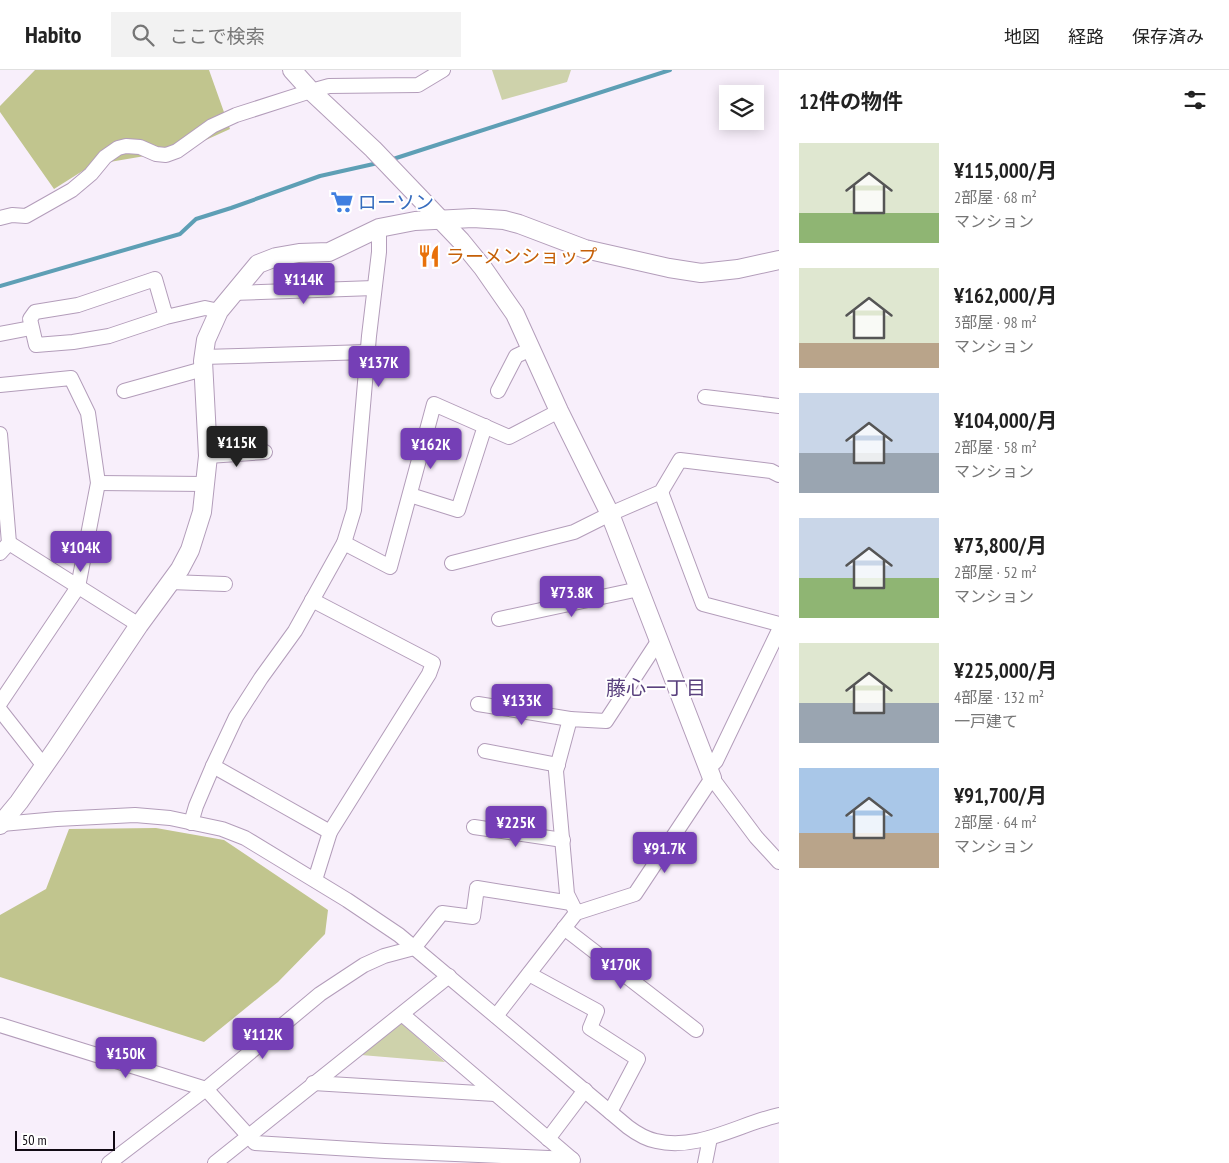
<!DOCTYPE html>
<html lang="ja">
<meta charset="utf-8">
<style>
body{margin:0;font-family:"PT Sans Narrow","Noto Sans JP",sans-serif;background:#f2f2f2;color:#222;height:100vh;display:flex;flex-direction:column;font-size:19px;white-space:nowrap}
*{box-sizing:border-box;margin:0}
p{font-size:16px;color:#767676}
.icon{flex:none;width:28px;height:28px;fill:none;stroke:currentColor;stroke-width:2;stroke-linecap:round;stroke-linejoin:round}
.map{position:relative;flex:1;overflow:hidden}
.panel{display:flex;flex-direction:column;background:#fff;width:450px}
.panel>*{flex:none}
.fabs{position:absolute;left:719px;top:15px;display:grid;gap:10px}
.fabs a{display:grid;place-items:center;width:45px;height:45px;border-radius:0px;background:#fff;box-shadow:0 2px 12px #0003;font-size:25px}
.scale{position:absolute;left:15px;bottom:12px;width:100px;box-sizing:border-box;padding-left:5px;border:2px solid #110913;border-top:0;font-size:14px;line-height:18px;white-space:nowrap;color:#110913;-webkit-text-stroke:4px #fff;paint-order:stroke}
.price{position:absolute;translate:-50% -42px;padding:0 11px;border-radius:5px;background:#753fb6;color:#fff;font-size:16px;line-height:32px;filter:drop-shadow(0 1px 2px #0008)}
.price::after{content:'';position:absolute;left:50%;top:30px;width:15px;height:11px;margin-left:-8px;background:inherit;clip-path:polygon(0 0,100% 0,50% 100%)}
.price.current{background:#222;color:#fff}
ul{padding:0;list-style:none}
li{display:flex;align-items:center;gap:15px;height:125px;padding:0 20px}
li span{display:grid;place-items:center;flex:none;width:140px;height:100px;border-radius:0px;color:#555}
li>.icon{margin-inline-start:auto}
span .icon{width:60px;height:60px;fill:#fffc;stroke-width:1}
li b{font-size:21px}
h2{display:flex;justify-content:space-between;align-items:center;height:60px;padding:0 20px;font-size:21px}
header{display:flex;align-items:center;gap:30px;box-sizing:border-box;height:70px;padding:0 25px;background:#fff;border-bottom:1px solid #e0e0e0}
header strong{font-size:24px}
nav{display:flex;gap:28px;margin-inline-start:auto;font-size:18px}
.search{width:350px;height:45px;background:#f2f2f2;display:flex;align-items:center;gap:12px;box-sizing:border-box;padding:0 18px;border-radius:0px;color:#767676;font-size:19px}
main{display:flex;flex:1;min-height:0}
.map>svg:first-child{display:block}
</style>
<header>
<strong>Habito</strong>
<div class="search"><svg class="icon" aria-label="search" viewBox="0 0 24 24"><circle cx="10" cy="10" r="6"/><path d="M15 15l6 6"/></svg>ここで検索</div>
<nav><a>地図</a><a>経路</a><a>保存済み</a></nav>
</header>
<main>
<div class="map">
<svg width="779" height="1093" viewBox="0 0 779 1093">
<rect width="100%" height="100%" fill="#f8effb"/>
<g fill="#ced2ab">
<path d="M492 0H571L567 12 502 30Z"/>
<path d="M401 953 445 992 361 985Z"/>
</g>
<g fill="#c1c58e">
<path d="M35 0H209L230 59 186 79 92 95 54 119 0 42V36Z"/>
<path d="M156 758 224 770 328 840 325 864 278 912 204 972 0 907V845L46 819 69 759Z"/>
</g>
<g fill="none" stroke-linecap="round" stroke-linejoin="round">
<g stroke="#5e9fb5" stroke-width="4">
<path d="M390 90 670 0"/>
<path d="M0 216 180 164 196 149 231 138 320 106 378 93"/>
</g>
<defs>
<g id="minor">
<path d="M0 148 12 145 26 146 72 120 91 104 105 87 118 78 126 76 140 77 156 84 166 85 177 81 212 56 236 45 311 21 329 16 418 15 443 0"/>
<path d="M232 223 374 218"/>
<path d="M166 247 155 209 78 235 35 242 30 249 36 275 73 272 109 266 166 247 205 238 219 241"/>
<path d="M0 264 31 258"/>
<path d="M203 287 367 282"/>
<path d="M0 315 71 308 88 343 98 413 78 517 0 633"/>
<path d="M124 321 203 299"/>
<path d="M498 321 516 286 531 279"/>
<path d="M705 327 779 336"/>
<path d="M0 364 9 473 0 483"/>
<path d="M208 386 265 382"/>
<path d="M98 413 205 414"/>
<path d="M661 422 703 534 779 554"/>
<path d="M410 425 458 440 485 356"/>
<path d="M9 473 139 555"/>
<path d="M344 473 390 497 434 334 509 367 559 341"/>
<path d="M452 493 574 462 610 444 661 422 680 390 771 401 779 405"/>
<path d="M170 512 225 514"/>
<path d="M312 530 433 593 429 604 330 762 315 810"/>
<path d="M499 549 639 519"/>
<path d="M478 634 570 649"/>
<path d="M0 640 44 696"/>
<path d="M485 681 558 695"/>
<path d="M213 696 330 762"/>
<path d="M708 699 716 691 779 560"/>
<path d="M191 753 196 736 213 696 236 647 261 608 295 561 344 473 354 440 369 266 379 182V158"/>
<path d="M2 754 57 749 135 745 170 748 222 759 245 768 347 830 399 865 628 1057C636 1063 646 1069 656 1071 698 1081 739 1054 779 1045"/>
<path d="M474 757 563 770"/>
<path d="M574 838 567 824 556 701 570 649 606 651 659 570"/>
<path d="M564 858 696 960"/>
<path d="M529 904 597 941 590 958 638 989 610 1042"/>
<path d="M403 945 573 1090"/>
<path d="M496 946 576 843 635 824 712 708 756 767 779 792"/>
<path d="M0 955 206 1019 255 1073 385 1081 572 1089"/>
<path d="M313 1013 495 1024"/>
<path d="M548 1069 585 1020"/>
<path d="M109 1093 206 1019 320 924 364 895 384 886 414 878 442 843 473 847 477 818 571 833"/>
<path d="M215 1093 449 906"/>
<path d="M705 1093 710 1068"/>
</g>
<g id="tertiary">
<path d="M292 0 311 21 373 79 461 171 483 198 515 244 559 341 610 444 712 708"/>
<path d="M0 755 19 732 56 679 139 555 180 499 190 480 202 442 208 386 203 291 206 270 219 241 258 194 276 187 299 183 329 182 379 158 415 151 473 148 504 150 519 154 585 179 669 198 701 203 738 199 779 190"/>
</g>
</defs>
<use href="#minor" stroke="#b39dba" stroke-width="16"/>
<use href="#tertiary" stroke="#b39dba" stroke-width="20"/>
<use href="#minor" stroke="#fff" stroke-width="14"/>
<use href="#tertiary" stroke="#fff" stroke-width="18"/>
</g>
<defs>
<symbol id="supermarket-bare" viewBox="-9 -9 18 18"><path d="M-6-5.5h2.5l.6 2H6L4.5 2H-2.5L-4.4-4H-6ZM-1.5 3.2a1.3 1.3 0 1 0 .1 0ZM3 3.2a1.3 1.3 0 1 0 .1 0Z" fill="#3f7fe0" stroke="#fff" stroke-width="2.5" paint-order="stroke"/></symbol>
<symbol id="restaurant-bare" viewBox="-9 -9 18 18"><path d="M-5-6h1v4h1v-4h1v4h1v-4h1v5L-1.5 .5V6h-2V.5L-5-1ZM5-6V6H3V1.5H1.5Q1.5-4 5-6Z" fill="#e8710a" stroke="#fff" stroke-width="2.5" paint-order="stroke"/></symbol>
</defs>
<g fill-rule="evenodd">
<use href="#supermarket-bare" x="326" y="116" width="32" height="32"/>
<use href="#restaurant-bare" x="413" y="170" width="32" height="32"/>
</g>
<g text-anchor="middle" stroke-width="4" stroke-linejoin="round" paint-order="stroke">
<g font-size="19" fill="#366cbe" stroke="#fff" text-anchor="start">
<text x="358" y="139">ローソン</text>
</g>
<g font-size="19" fill="#c56008" stroke="#fff" text-anchor="start">
<text x="446" y="193">ラーメンショップ</text>
</g>
<g font-size="20" fill="#5a417e" stroke="#fff">
<text x="656" y="625">藤心一丁目</text>
</g>
</g>
</svg>
<div class="fabs">
<a><svg class="icon" aria-label="layers" viewBox="0 0 24 24"><path d="M12 4l9 5-9 5-9-5zM3 14l9 5 9-5"/></svg></a>
</div>
<div class="scale">50 m</div>
<b class="price" style="left:304px;top:235px">¥114K</b>
<b class="price" style="left:379px;top:318px">¥137K</b>
<b class="price current" style="left:237px;top:398px">¥115K</b>
<b class="price" style="left:431px;top:400px">¥162K</b>
<b class="price" style="left:81px;top:503px">¥104K</b>
<b class="price" style="left:572px;top:548px">¥73.8K</b>
<b class="price" style="left:522px;top:656px">¥133K</b>
<b class="price" style="left:516px;top:778px">¥225K</b>
<b class="price" style="left:665px;top:804px">¥91.7K</b>
<b class="price" style="left:621px;top:920px">¥170K</b>
<b class="price" style="left:263px;top:990px">¥112K</b>
<b class="price" style="left:126px;top:1009px">¥150K</b>
</div>
<section class="panel">
<h2>12件の物件<svg class="icon" aria-label="filters" viewBox="0 0 24 24"><path d="M4 7h16M4 17h16"/><circle cx="9" cy="7" r="2"/><circle cx="15" cy="17" r="2"/></svg></h2>
<ul>
<li><span style="background:linear-gradient(#dfe7d0 70%,#8fb573 0)"><svg class="icon" aria-label="home" viewBox="0 0 24 24"><path d="M3 11l9-7 9 7M6 9v11h12V9"/></svg></span><div><b>¥115,000/月</b><p>2部屋 · 68 m²</p><p>マンション</p></div></li>
<li><span style="background:linear-gradient(#dfe7d0 75%,#b9a48a 0)"><svg class="icon" aria-label="home" viewBox="0 0 24 24"><path d="M3 11l9-7 9 7M6 9v11h12V9"/></svg></span><div><b>¥162,000/月</b><p>3部屋 · 98 m²</p><p>マンション</p></div></li>
<li><span style="background:linear-gradient(#c9d6e8 60%,#9aa5b1 0)"><svg class="icon" aria-label="home" viewBox="0 0 24 24"><path d="M3 11l9-7 9 7M6 9v11h12V9"/></svg></span><div><b>¥104,000/月</b><p>2部屋 · 58 m²</p><p>マンション</p></div></li>
<li><span style="background:linear-gradient(#c9d6e8 60%,#8fb573 0)"><svg class="icon" aria-label="home" viewBox="0 0 24 24"><path d="M3 11l9-7 9 7M6 9v11h12V9"/></svg></span><div><b>¥73,800/月</b><p>2部屋 · 52 m²</p><p>マンション</p></div></li>
<li><span style="background:linear-gradient(#dfe7d0 60%,#9aa5b1 0)"><svg class="icon" aria-label="home" viewBox="0 0 24 24"><path d="M3 11l9-7 9 7M6 9v11h12V9"/></svg></span><div><b>¥225,000/月</b><p>4部屋 · 132 m²</p><p>一戸建て</p></div></li>
<li><span style="background:linear-gradient(#a9c7e8 65%,#b9a48a 0)"><svg class="icon" aria-label="home" viewBox="0 0 24 24"><path d="M3 11l9-7 9 7M6 9v11h12V9"/></svg></span><div><b>¥91,700/月</b><p>2部屋 · 64 m²</p><p>マンション</p></div></li>
</ul>
</section>
</main>
